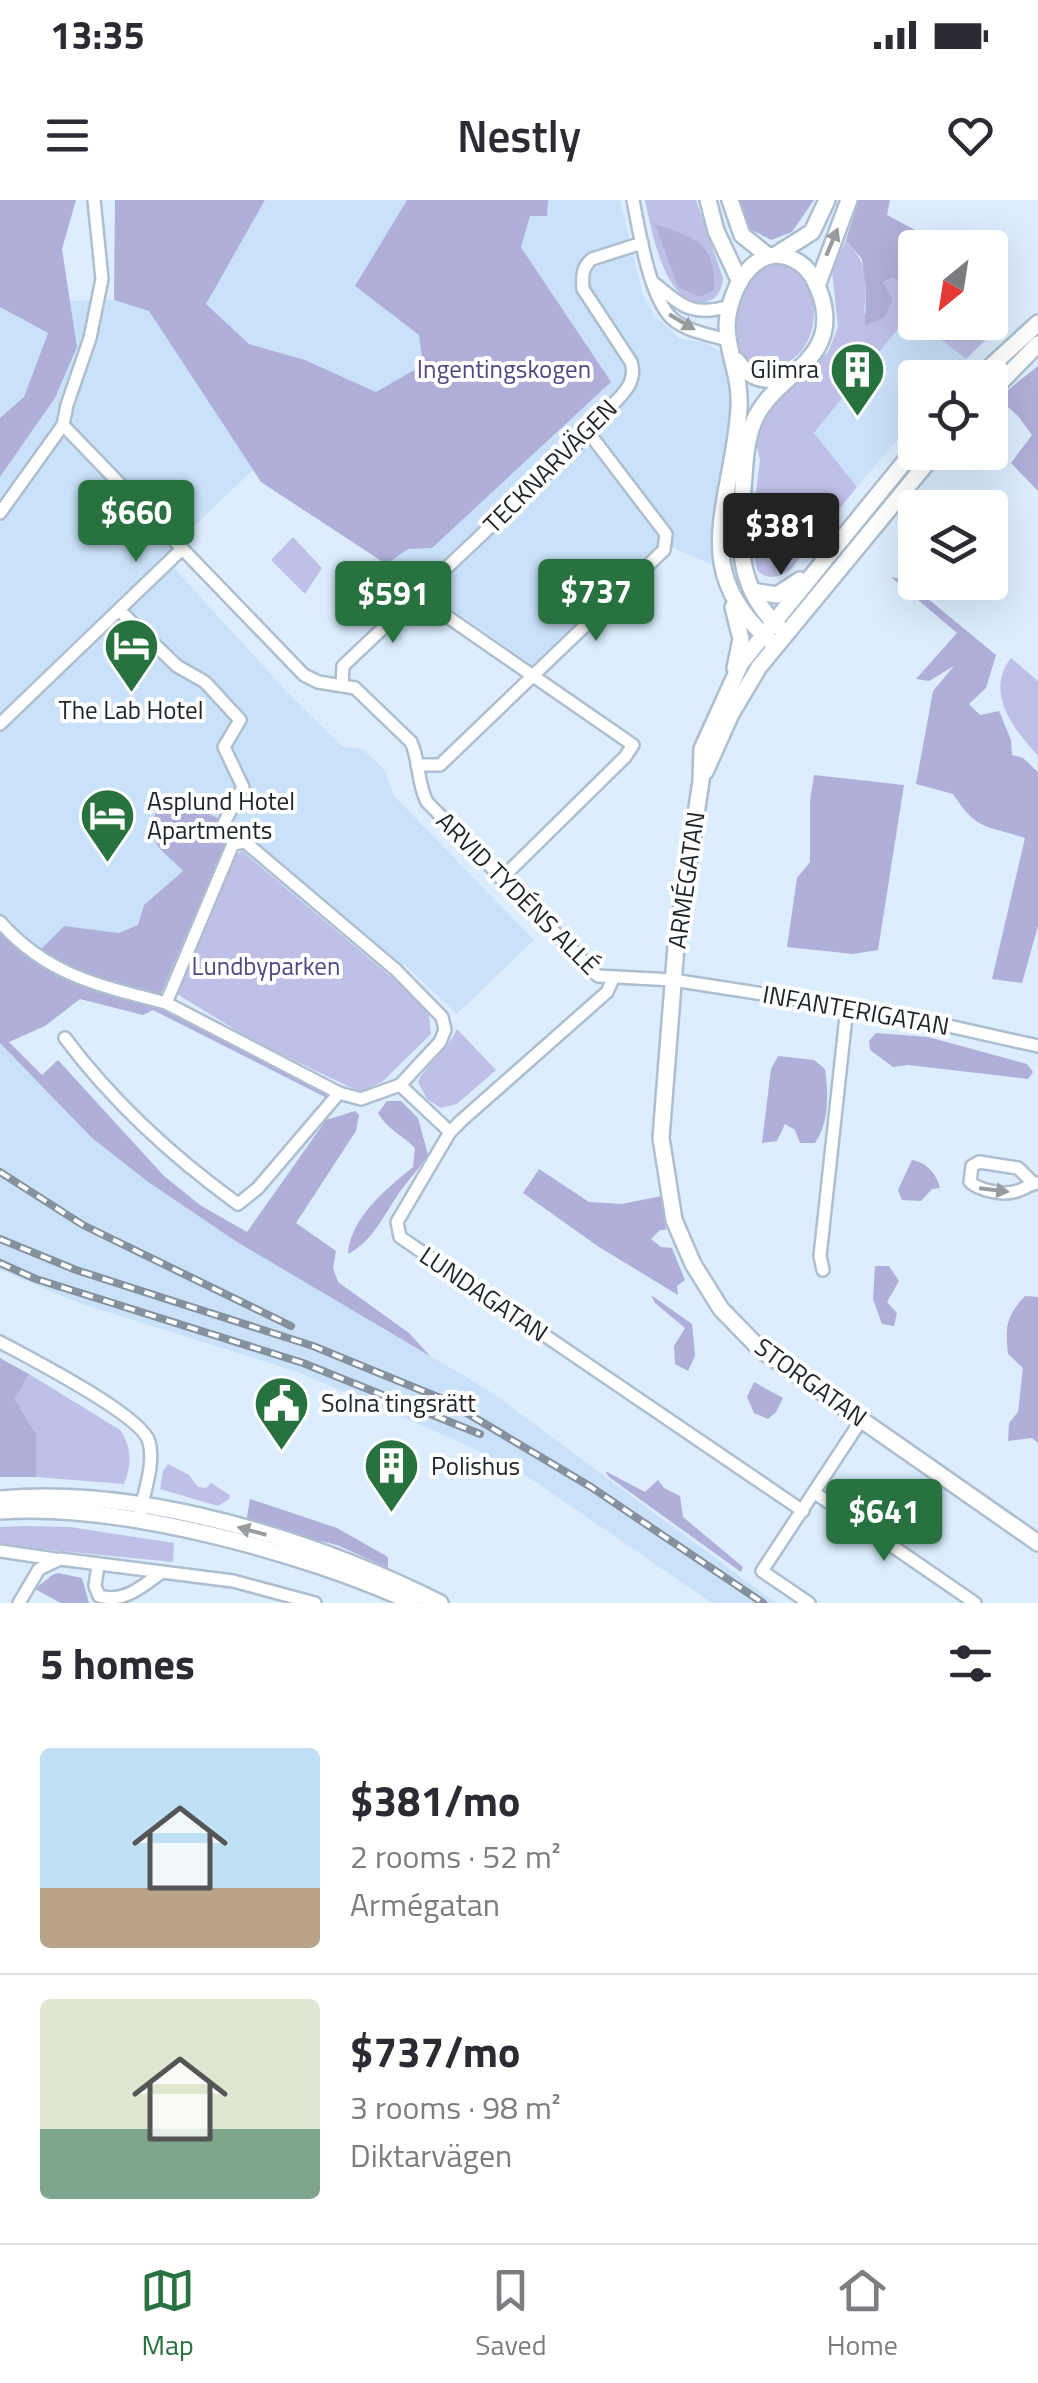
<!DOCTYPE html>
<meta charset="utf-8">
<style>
body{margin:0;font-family:"Titillium Web",sans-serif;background:#f2f2f3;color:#2b2b33;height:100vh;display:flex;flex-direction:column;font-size:38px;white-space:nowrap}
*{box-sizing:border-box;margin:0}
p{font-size:32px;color:#7c7c81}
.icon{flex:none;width:55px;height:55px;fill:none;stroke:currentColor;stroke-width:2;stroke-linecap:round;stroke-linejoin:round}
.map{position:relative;height:1403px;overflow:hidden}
.side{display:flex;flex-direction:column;background:#fff;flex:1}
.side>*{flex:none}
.needle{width:65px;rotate:210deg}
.tools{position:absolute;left:898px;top:30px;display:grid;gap:20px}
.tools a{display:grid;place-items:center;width:110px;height:110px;border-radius:10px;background:#fff;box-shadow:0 10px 40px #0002;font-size:50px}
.price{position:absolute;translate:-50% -85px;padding:0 22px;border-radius:10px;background:#287240;color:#fff;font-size:32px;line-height:65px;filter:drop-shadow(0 2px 5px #0008)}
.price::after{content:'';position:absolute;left:50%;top:60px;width:30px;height:22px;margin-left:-15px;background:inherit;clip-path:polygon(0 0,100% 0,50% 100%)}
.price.on{background:#222;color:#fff}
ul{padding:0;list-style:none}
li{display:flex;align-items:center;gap:30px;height:250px;padding:0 40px}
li+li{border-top:2px solid #e1e1e2}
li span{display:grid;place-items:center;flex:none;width:280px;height:200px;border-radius:10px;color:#555}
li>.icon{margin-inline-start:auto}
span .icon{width:120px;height:120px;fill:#fffc;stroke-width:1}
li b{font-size:42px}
h2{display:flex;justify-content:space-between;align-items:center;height:120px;padding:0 40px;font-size:42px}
.status{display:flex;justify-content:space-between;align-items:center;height:70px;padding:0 50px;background:#fff;direction:ltr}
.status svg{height:28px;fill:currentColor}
header{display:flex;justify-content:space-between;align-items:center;height:130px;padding:0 40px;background:#fff;font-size:45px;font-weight:600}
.menu{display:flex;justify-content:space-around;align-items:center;height:140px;border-top:2px solid #e1e1e2;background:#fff;font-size:28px;color:#7c7c81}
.menu a{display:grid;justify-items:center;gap:5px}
.menu .on{color:#287240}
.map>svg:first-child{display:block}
</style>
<div class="status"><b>13:35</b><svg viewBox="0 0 49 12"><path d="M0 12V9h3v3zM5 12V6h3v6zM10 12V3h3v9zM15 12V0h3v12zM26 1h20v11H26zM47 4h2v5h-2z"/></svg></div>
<header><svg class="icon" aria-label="menu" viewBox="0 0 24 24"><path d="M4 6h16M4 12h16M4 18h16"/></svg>Nestly<svg class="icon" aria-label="heart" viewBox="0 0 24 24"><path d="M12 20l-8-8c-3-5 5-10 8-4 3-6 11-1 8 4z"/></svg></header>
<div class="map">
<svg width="1038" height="1403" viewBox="0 0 1038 1403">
<rect width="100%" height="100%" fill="#dbedfe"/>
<g fill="#cae2f9">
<path d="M265 0H407L355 86 419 135 424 165 376 192 305 160 249 144 205 104Z"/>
<path d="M548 0H620L643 95 654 115 679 138 705 143 723 153 728 163 733 203 715 366 662 343 533 465 386 364 566 223 610 183 521 46 530 15 547 16Z"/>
<path d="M114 100 149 110 253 270 163 356 288 493 343 547 362 549 384 569 394 596 534 740 457 814 404 764 391 776 242 651 225 645 219 619 156 612 150 625 151 638 183 671 144 705 138 725 119 733 64 726 32 758 0 728V277L55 198 77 147 70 101Z"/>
<path d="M0 107 48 133 24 198 0 218Z"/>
<path d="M909 115 915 122 920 123 966 159 950 177 915 178V219L857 287 814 233Z"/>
<path d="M0 843 92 938 147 982 237 1042 488 1190 776 1403H712L521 1272 462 1243 298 1172 79 1103 0 1070Z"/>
</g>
<g fill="#bfc0e8">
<path d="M645 0H696L723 78C722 88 719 99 706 102 665 110 651 28 645 0Z"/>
<path d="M846 40C869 65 867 81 864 114L882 83 893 78 915 90V119L909 115 814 233 857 287 791 369C781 377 767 381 757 370L751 335 760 260 756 243 761 223 770 206 828 152 838 127 832 71Z"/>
<path d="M782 61C849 98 799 204 739 152 727 119 745 68 782 61Z"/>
<path d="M990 120 1000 126 966 159 920 123H933V126L942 131 949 123Z"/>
<path d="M293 337 322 368 305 394 271 360Z"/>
<path d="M1011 458 1038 481V556C1014 529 984 493 1011 458Z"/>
<path d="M242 651 428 808 431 834 382 882 360 892 252 840 177 794 232 658Z"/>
<path d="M457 829 496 870 457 904 441 908 427 899 418 882C428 862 448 850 457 829Z"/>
<path d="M29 1174 120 1230C132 1248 132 1264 124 1284L36 1277V1234L15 1199Z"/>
<path d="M168 1264 189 1275 198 1287 206 1288 211 1283 230 1295 229 1299 218 1306 160 1289 163 1271Z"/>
<path d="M24 1326 70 1327 174 1343 173 1362 0 1345V1327Z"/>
</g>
<g fill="#afafda">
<path d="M0 0H76L62 49 77 147 55 198 0 277V218L24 197 48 133 0 107Z"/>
<path d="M115 0H265L206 104 249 144 305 160 376 192 423 165 419 135 355 86 407 0H548L547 16H530L521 47 611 182 432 348 408 349 386 364 261 282 149 111 114 100Z"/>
<path d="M738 0H814L792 32 771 40 748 28Z"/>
<path d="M859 0H890L887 15 947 47 915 48V90L893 78 883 82 892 99 885 117 865 126 866 87 862 59 846 40Z"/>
<path d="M655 24C694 37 717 43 714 90L699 97 678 87Z"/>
<path d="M1038 166V291L1011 263 1032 235 1018 216 998 198Z"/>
<path d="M891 377 905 380 996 455 986 488 969 504 980 515 999 511 1011 540 1012 555 1023 558 1038 572V726L1022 783 992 779 1025 638C985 625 977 631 953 594L916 584 933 491 954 466 929 481 916 479 957 433Z"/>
<path d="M814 575 904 585 878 750 853 754 787 747 797 678 810 662V601Z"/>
<path d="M179 605 198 608 219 619 225 645 157 803 330 892 327 898 153 810 143 815 80 799 45 826 9 842 42 875 58 860 164 976 200 1005 247 1032 326 920 355 911 359 915 356 931 296 1023 336 1051 333 1068 338 1082 409 1133 430 1156 237 1042 148 982 92 938 0 843V728L32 758 64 726 119 733 138 725 144 705 183 671C164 651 143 642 156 612Z"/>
<path d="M876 833 928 837 1027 864 1033 872 1028 879 908 865 893 867 870 850 869 841Z"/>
<path d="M778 856 814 860 825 869C828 893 830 921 815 943H800L795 930 785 924 777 941 762 943 771 869Z"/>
<path d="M387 901H401L418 918 428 955C419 969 408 980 399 993 384 1015 372 1042 348 1054 350 1018 387 988 413 967L415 948C402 935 387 929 378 913Z"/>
<path d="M912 960C926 962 937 974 940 988L932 989 921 1001 902 1000 898 990Z"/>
<path d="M539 969 589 1002 622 1004 661 996 666 1030H660L651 1039 661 1047 672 1048 685 1080 677 1086 678 1095 599 1047 523 993Z"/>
<path d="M875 1066H889L899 1081 887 1102 897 1113 894 1126 882 1124 873 1099Z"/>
<path d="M651 1095 692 1124 695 1156 688 1171 675 1164 674 1146 685 1128 655 1103Z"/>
<path d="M1025 1096 1038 1097V1243L1032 1238 1008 1241 1009 1223 1018 1212 1023 1168 1008 1154C1005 1128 1006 1116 1025 1096Z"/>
<path d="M0 1158 29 1174 15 1199 36 1234V1277H0Z"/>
<path d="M754 1182 783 1198 776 1212 768 1219 754 1213 747 1197Z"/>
<path d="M605 1271 645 1292 658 1280 664 1288 680 1296 683 1317 743 1367 741 1372 609 1277Z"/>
<path d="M250 1299 337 1328 388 1357V1368L337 1345 246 1323Z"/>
<path d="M58 1373 82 1378 89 1403H61L35 1389 52 1375Z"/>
</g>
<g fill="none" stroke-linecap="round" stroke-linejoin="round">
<defs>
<g id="street">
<path d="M633 0C639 30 650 103 675 121 690 132 710 135 728 140"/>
<path d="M654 83C683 107 693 117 731 106"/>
<path d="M63 225 304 475 318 482 355 488 411 542C420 562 417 583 427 602L598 776 673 780 847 807 926 821 1038 846"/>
<path d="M0 313 63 225 67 205 90 138 102 79 94 0"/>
<path d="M416 395 633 545 625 557 501 679"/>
<path d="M119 410 177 466 205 482 240 520 224 547 243 587 224 623 233 644 166 803 339 893 361 899 400 885"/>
<path d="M342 485 343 466 589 233C600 207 641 193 631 162L583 89C582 77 582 67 592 59L642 43"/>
<path d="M0 524 182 349"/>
<path d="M417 565H440L664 350 666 334 589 233"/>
<path d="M233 644 245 642 396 770 442 817 445 830 440 842 400 885 450 932"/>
<path d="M0 722C48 776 99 785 166 803"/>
<path d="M613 779 607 792 461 921 450 932 397 1022 400 1037 803 1311"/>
<path d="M65 838C113 902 173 957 238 1004L258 988 339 893"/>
<path d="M1032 982 1018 968 979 962 972 966 970 982C979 990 1001 995 1013 992 1023 991 1028 984 1038 983"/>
<path d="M823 1070 820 1056 847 807"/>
<path d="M0 1142C28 1157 143 1216 149 1242 155 1264 144 1292 140 1313"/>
<path d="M815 1293 975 1403"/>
<path d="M0 1351 55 1359"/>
<path d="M98 1365 95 1386 99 1396C124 1403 142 1387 162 1372"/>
<path d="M19 1403 39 1369 60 1359 233 1381 315 1403"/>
<path d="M809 1403 762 1371 862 1219"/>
</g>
<g id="secondary">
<path d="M708 0 716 31 740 82"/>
<path d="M730 0 742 35 767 55"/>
<path d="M777 54 812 32 827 0"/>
<path d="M817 86 849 0"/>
<path d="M737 161C751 181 769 183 791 176"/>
<path d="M978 178 1038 123"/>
<path d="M990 193 1038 144"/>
<path d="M915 249 741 463 702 549 701 581 676 746 661 938 674 1020 693 1064 721 1109 760 1149 1038 1343"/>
<path d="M752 391 777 395 800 380"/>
<path d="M733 407 741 439 735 468"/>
<path d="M775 445C684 370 733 305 739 208 741 176 727 153 727 126 728 88 759 34 801 64 811 71 817 84 821 96 842 162 774 173 754 221 745 242 745 266 743 288 739 349 736 390 785 433"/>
<path d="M705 572 731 514 759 467 936 252"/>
<path d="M0 1299C143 1286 314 1340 440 1403"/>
<path d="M0 1311C119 1302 306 1353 414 1403"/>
</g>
</defs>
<use href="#street" stroke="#adbecf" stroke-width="16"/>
<use href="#secondary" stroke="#adbecf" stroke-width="20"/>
<use href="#street" stroke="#fff" stroke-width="11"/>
<use href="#secondary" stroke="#fff" stroke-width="15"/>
<defs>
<g id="rail">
<path d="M0 972 83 1025 291 1126"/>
<path d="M0 1039 76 1070 313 1146 445 1200 591 1287 763 1403"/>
<path d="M0 1063 36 1079 303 1163 480 1234"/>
</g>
</defs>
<use href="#rail" stroke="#85929e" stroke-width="8"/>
<use href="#rail" stroke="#fff" stroke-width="4" stroke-dasharray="11" stroke-linecap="butt"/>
</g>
<defs><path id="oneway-solid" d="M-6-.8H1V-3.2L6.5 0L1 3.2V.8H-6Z" transform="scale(2.5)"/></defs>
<g fill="#999c9f">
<use href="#oneway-solid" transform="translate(832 42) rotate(-67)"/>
<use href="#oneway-solid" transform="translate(682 122) rotate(31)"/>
<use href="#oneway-solid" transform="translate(994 990) rotate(7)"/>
<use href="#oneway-solid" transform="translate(252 1331) rotate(-165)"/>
</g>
<defs>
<symbol id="building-pin" viewBox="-11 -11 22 30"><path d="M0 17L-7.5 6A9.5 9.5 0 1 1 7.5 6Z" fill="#287240" stroke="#fff"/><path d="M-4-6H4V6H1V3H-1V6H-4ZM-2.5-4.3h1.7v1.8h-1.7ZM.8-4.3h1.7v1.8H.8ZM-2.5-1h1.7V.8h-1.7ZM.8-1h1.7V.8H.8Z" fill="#fff"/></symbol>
<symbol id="hotel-pin" viewBox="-11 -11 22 30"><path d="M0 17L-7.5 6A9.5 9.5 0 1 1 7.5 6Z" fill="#287240" stroke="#fff"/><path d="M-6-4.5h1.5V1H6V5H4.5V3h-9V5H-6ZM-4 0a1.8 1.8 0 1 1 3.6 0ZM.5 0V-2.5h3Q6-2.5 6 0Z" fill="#fff"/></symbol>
<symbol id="civic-pin" viewBox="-11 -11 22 30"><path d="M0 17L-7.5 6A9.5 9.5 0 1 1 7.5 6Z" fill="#287240" stroke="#fff"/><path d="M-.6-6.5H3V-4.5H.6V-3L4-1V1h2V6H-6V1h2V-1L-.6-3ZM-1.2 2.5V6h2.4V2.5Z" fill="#fff"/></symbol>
</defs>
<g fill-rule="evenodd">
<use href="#building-pin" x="826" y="138" width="63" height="86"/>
<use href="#hotel-pin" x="100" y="414" width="63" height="86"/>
<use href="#hotel-pin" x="76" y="584" width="63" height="86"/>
<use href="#civic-pin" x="250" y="1172" width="63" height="86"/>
<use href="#building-pin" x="360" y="1234" width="63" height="86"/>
</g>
<g text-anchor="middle" stroke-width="8" stroke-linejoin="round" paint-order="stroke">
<g font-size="25" fill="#4e4a83" stroke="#fff">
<text x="504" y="178">Ingentingskogen</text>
<text x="266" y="775">Lundbyparken</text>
</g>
<g font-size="25" fill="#1d242a" stroke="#fff" text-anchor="start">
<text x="819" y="178" text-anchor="end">Glimra</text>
<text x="131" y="519" text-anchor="middle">The Lab Hotel</text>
<text x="147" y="610">Asplund Hotel<tspan x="147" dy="29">Apartments</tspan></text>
<text x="321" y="1212">Solna tingsrätt</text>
<text x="431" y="1275">Polishus</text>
</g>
<g font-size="25" fill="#1d242a" stroke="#fff">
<text transform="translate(550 266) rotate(-45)" y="9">TECKNARVÄGEN</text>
<text transform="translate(686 680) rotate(-82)" y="9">ARMÉGATAN</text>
<text transform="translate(518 693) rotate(45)" y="9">ARVID TYDÉNS ALLÉ</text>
<text transform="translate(856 810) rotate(10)" y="9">INFANTERIGATAN</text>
<text transform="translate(484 1094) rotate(34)" y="9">LUNDAGATAN</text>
<text transform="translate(811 1182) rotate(36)" y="9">STORGATAN</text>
</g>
</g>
</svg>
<div class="tools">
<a><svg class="needle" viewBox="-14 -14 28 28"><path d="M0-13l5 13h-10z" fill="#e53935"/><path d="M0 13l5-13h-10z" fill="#7c7c81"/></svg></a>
<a><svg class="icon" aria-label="locate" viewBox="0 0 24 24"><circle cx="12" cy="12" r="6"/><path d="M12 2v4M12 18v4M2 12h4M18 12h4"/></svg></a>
<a><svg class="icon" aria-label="layers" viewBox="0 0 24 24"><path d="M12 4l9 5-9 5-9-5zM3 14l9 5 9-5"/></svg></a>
</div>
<b class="price" style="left:136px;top:365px">$660</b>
<b class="price on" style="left:781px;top:378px">$381</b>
<b class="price" style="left:596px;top:444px">$737</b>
<b class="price" style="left:393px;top:446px">$591</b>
<b class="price" style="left:884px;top:1364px">$641</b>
</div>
<section class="side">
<h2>5 homes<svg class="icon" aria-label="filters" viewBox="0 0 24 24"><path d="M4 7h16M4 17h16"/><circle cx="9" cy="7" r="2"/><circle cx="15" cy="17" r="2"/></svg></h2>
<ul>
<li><span style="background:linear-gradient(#bfe0f5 70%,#b9a48a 0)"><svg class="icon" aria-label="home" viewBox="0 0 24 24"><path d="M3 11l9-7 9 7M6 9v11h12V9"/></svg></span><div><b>$381/mo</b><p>2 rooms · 52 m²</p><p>Armégatan</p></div></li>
<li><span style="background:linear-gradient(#dfe7d0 65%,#7fa58c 0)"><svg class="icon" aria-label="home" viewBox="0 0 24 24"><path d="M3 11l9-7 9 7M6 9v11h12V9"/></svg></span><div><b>$737/mo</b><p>3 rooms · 98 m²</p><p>Diktarvägen</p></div></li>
</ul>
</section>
<nav class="menu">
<a class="on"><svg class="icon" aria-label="map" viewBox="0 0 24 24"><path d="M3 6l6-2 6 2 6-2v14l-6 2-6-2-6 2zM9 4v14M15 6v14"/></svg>Map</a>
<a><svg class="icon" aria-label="saved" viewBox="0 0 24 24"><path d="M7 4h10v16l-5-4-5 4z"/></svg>Saved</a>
<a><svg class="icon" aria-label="home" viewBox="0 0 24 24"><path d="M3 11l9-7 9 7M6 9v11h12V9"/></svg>Home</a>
</nav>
